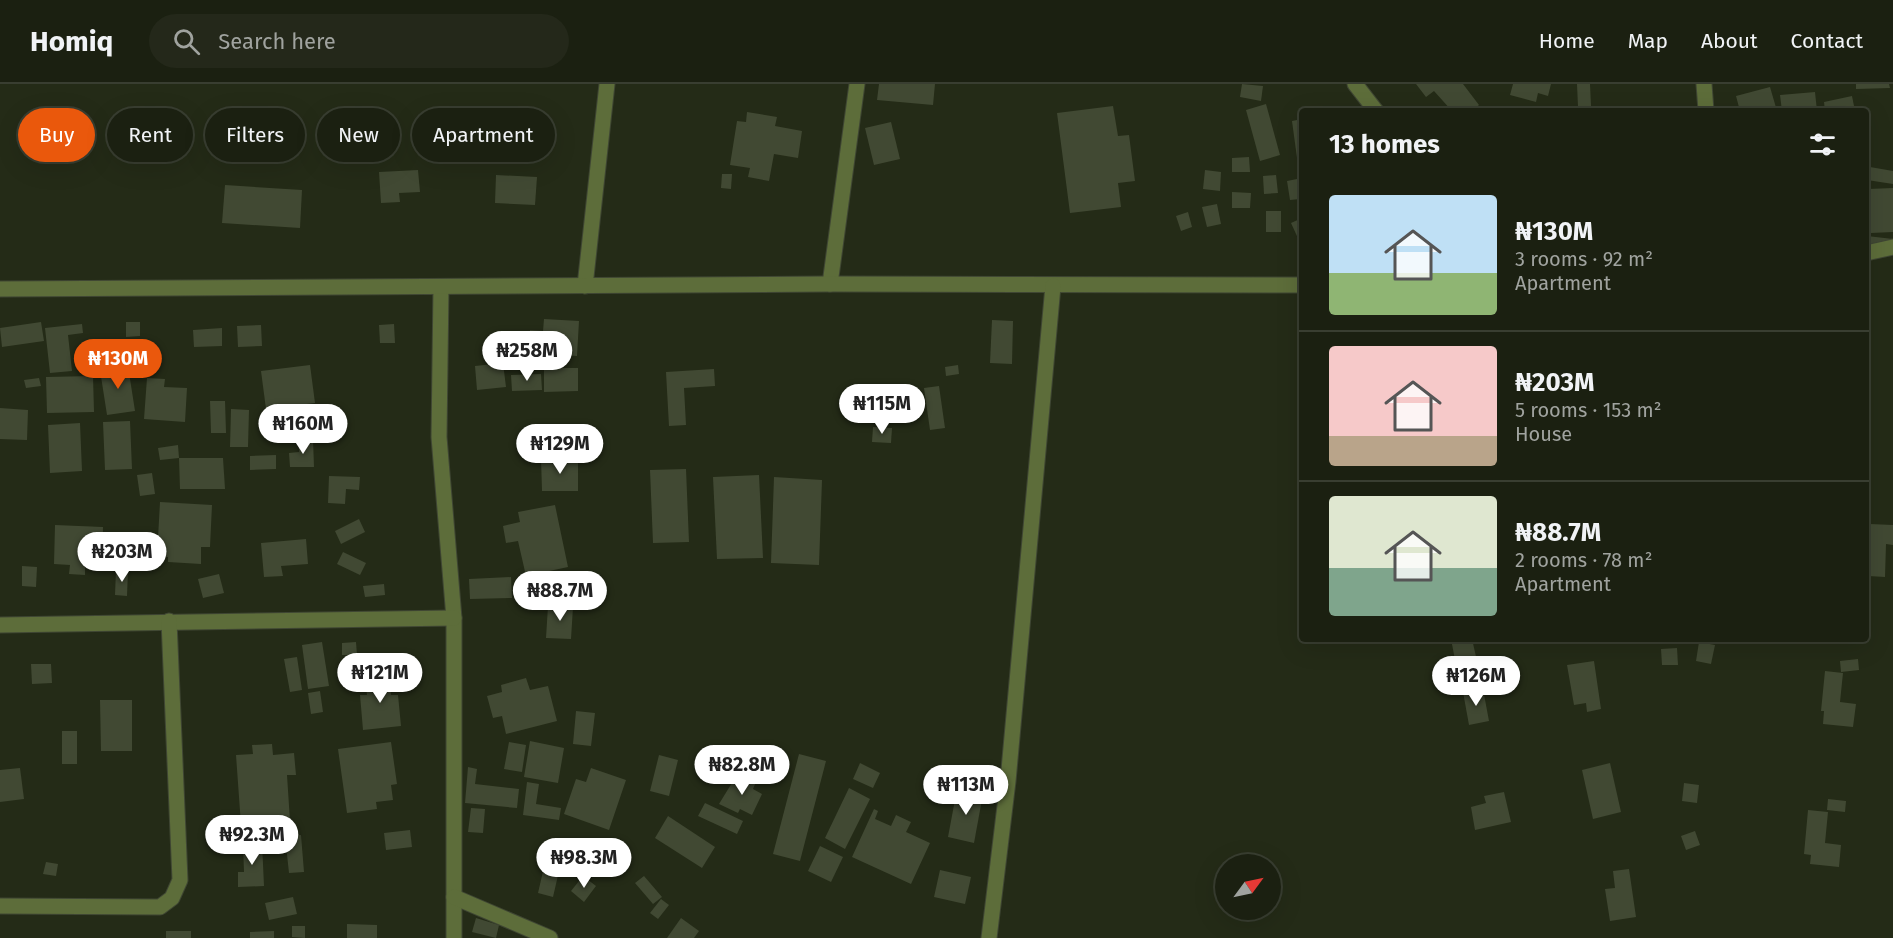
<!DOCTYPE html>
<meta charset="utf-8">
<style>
body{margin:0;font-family:"Fira Sans",sans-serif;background:#24281a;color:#f1f3f6;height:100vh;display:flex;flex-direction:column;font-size:22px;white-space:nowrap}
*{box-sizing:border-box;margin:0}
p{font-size:20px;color:#a0a39f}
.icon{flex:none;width:33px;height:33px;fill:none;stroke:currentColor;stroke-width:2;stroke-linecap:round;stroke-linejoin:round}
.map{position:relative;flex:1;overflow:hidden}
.drawer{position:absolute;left:1299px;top:24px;width:570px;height:534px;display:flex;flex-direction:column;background:#1b2011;border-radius:6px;box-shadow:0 6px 24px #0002,0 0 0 2px #393e31}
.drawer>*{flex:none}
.hud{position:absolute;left:18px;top:24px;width:570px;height:54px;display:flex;gap:12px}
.needle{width:39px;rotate:57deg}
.fabs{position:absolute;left:1215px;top:770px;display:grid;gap:12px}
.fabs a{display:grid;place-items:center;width:66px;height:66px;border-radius:50%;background:#1b2011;box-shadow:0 6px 24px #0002,0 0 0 2px #393e31;font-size:30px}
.price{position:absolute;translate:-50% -51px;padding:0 14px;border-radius:21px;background:#fff;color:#222;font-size:20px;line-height:39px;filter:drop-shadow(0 2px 3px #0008)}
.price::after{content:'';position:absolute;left:50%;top:36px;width:18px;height:14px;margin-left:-9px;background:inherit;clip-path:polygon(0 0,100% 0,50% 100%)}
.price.selected{background:#ea580c;color:#fff}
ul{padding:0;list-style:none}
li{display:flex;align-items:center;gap:18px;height:150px;padding:0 30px}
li+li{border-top:2px solid #393e31}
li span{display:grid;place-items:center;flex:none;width:168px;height:120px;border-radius:6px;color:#555}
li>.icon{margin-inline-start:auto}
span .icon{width:72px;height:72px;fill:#fffc;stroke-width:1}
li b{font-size:26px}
h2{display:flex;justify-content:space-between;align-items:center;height:72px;padding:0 30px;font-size:26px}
.chip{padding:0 21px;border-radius:27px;background:#1b2011;box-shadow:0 6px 24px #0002,0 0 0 2px #393e31;font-size:21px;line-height:54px}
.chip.selected{background:#ea580c;color:#fff}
header{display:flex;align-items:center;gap:36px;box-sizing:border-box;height:84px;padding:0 30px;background:#1b2011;border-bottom:2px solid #393e31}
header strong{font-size:28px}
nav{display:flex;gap:33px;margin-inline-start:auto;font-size:21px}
.search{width:420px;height:54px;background:#24281a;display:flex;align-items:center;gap:15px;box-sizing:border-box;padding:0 21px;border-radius:33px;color:#a0a39f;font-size:22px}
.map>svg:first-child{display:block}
</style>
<header>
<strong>Homiq</strong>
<div class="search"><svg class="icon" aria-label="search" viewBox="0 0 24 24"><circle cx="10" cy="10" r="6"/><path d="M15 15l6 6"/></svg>Search here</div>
<nav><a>Home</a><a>Map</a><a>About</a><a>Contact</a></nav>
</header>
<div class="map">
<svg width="1893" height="854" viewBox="0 0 1893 854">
<rect width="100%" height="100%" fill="#242b17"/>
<g fill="#414933">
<path d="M879 0H935L933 21 877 16Z"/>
<path d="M1242 0 1263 2 1261 17 1240 13Z"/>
<path d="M1416 0H1463L1479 21 1472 27H1452L1434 7 1426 13Z"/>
<path d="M1513 0H1551L1548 12 1538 9 1536 18 1510 11Z"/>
<path d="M1577 0H1590L1591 22 1578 23Z"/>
<path d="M1856 0H1889L1890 4 1856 5Z"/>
<path d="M1770 3 1777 27H1740L1736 12Z"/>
<path d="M1815 8 1817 27H1782L1780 11Z"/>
<path d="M1852 12 1855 27H1825L1824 18Z"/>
<path d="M1266 20 1280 71 1260 77 1246 26Z"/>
<path d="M1113 22 1118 52 1129 51 1135 97 1118 99 1121 123 1070 129 1057 29Z"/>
<path d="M747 28 777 33 775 42 802 47 798 74 774 70 769 97 748 93 750 84 730 81 737 37 746 38Z"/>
<path d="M1302 35V73L1297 74 1292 37Z"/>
<path d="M421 38 444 40 442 59 419 57Z"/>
<path d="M891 38 900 75 874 81 865 44Z"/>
<path d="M1249 73 1250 88H1232V74Z"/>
<path d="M1870 83 1893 87V100L1867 96Z"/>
<path d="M418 86 420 108 399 109 400 118 381 119 379 88Z"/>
<path d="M1205 86 1221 88 1220 107 1203 105Z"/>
<path d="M722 90H732L731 105 721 104Z"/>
<path d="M496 91 537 93 535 121 495 119Z"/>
<path d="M1276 91 1278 109 1264 110 1263 92Z"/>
<path d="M1297 95 1300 115 1290 116 1287 97Z"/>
<path d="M225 101 302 106 300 144 222 139Z"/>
<path d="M1893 104V148L1871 149 1868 105Z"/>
<path d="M1232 108 1251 109 1250 124H1232Z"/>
<path d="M1217 120 1221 140 1207 143 1202 123Z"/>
<rect x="1266" y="127" width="15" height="21"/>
<path d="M1188 128 1192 143 1181 147 1176 132Z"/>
<path d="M1302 134V163L1291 139Z"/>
<path d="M1867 152 1893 155V171L1866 168Z"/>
<path d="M544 235 579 237 577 272 529 269 530 246 543 247Z"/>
<path d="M992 236 1013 237 1012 280 990 279Z"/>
<path d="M41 238 44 257 2 263 0 244Z"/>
<path d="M126 238H140V252L126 253Z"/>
<path d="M82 240 83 249 68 251 72 287 50 289 45 244Z"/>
<path d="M394 240 395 259H380L379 241Z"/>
<path d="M261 241 262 262 238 263 237 242Z"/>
<path d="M222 244V262L194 263 193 246Z"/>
<path d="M503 279 506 303 477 306 475 282Z"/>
<path d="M310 281 315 319 266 325 261 287Z"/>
<path d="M958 281 959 290 946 292 945 283Z"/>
<path d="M128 282 135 327 107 331 100 286Z"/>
<path d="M544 284H578V307L544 308Z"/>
<path d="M714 285 715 302 684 304 686 341 669 342 666 288Z"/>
<path d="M541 290 542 306 512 307 511 291Z"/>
<path d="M93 292 94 328 47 329 46 293Z"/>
<path d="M39 294 41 302 26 304 24 296Z"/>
<path d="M147 294 165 295 164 303 187 304 185 338 144 335Z"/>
<path d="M939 302 945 344 930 346 924 304Z"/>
<path d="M210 317H225L226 349H211Z"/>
<path d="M0 324 28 326 27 356 0 355Z"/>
<path d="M231 325 249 326 248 363H230Z"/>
<path d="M309 329 321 331 318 353 305 351Z"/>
<path d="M130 337 132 385 105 386 103 338Z"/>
<path d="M80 339 82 387 50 389 48 341Z"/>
<path d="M873 343 892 344 891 359 872 358Z"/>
<path d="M299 355H313L314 383H290L289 369 299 368Z"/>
<path d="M178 361 179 374 160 376 158 364Z"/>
<path d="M276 371V385L250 386V372Z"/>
<path d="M179 374H223L225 405H180Z"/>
<path d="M541 375H578V407H542Z"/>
<path d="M686 385 689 458 653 459 650 386Z"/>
<path d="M152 389 155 410 140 412 137 391Z"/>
<path d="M759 391 763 474 717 475 713 393Z"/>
<path d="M329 392 360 393 359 406 346 405 345 420 328 419Z"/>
<path d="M774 393 822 396 819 481 771 479Z"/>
<path d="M160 418 212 421 210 463H201V480L168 478V473L157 472Z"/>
<path d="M555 421 568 483 526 492 518 457 506 459 503 442 520 438 518 428Z"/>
<path d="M359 435 365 448 341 460 335 447Z"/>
<path d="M1870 440 1893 441V461L1886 460 1885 493 1868 492Z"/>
<path d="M55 441 103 443 102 481 85 480V491L69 490 70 481 54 480Z"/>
<path d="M133 455 146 456 145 487 132 486Z"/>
<path d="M306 455 308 480 281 482 283 492 264 493 261 459Z"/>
<path d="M343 468 366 479 360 491 337 480Z"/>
<path d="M22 482 37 483 36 503 22 502Z"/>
<path d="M116 486H128L127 512 115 511Z"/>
<path d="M219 490 224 509 203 514 198 495Z"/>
<path d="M511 493 512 514 470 515 469 495Z"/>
<path d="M577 494 578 514 525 515V496Z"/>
<path d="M384 500 385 511 365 513 363 502Z"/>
<path d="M548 522 573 523 571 555 546 554Z"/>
<path d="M1451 555H1472L1477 577 1456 581Z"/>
<path d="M322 558 329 602 308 605 302 561Z"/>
<path d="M356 558 357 571H342V559Z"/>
<path d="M1699 558 1715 561 1711 580 1696 577Z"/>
<path d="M1677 564 1678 581H1662L1661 565Z"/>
<path d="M297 573 302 606 290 608 284 575Z"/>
<path d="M1858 575 1859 586 1841 588 1840 577Z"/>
<path d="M1594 577 1601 625 1587 628 1586 619 1574 621 1567 581Z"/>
<path d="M31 580H51L52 599 32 600Z"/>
<path d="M389 586 391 611H398L401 642 363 646 360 611H367L365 594 378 593 377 587Z"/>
<path d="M1825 587 1843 589 1840 618 1856 620 1853 643 1823 640 1824 627H1821Z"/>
<path d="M526 594 530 606 548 602 557 637 506 650 502 632 493 634 487 612 502 608 501 601Z"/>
<path d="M1483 605 1489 637 1469 641 1463 608Z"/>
<path d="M320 607 323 628 311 630 308 609Z"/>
<path d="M100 616H132V667H101Z"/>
<path d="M576 627 595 629 591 662 573 660Z"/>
<rect x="62" y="647" width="15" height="33"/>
<path d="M530 657 564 664 558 699 524 693Z"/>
<path d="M391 658 397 700 391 701 393 716 376 718 377 725 347 729 338 665Z"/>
<path d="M509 658 526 661 522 688 504 685Z"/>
<path d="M272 660 273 671 294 669 296 691H287L290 737 241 741 236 671 253 670 252 661Z"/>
<path d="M799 670 826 677 800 777 773 770Z"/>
<path d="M659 671 678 676 669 712 650 707Z"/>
<path d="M860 679 880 689 873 704 853 695Z"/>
<path d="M1610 679 1621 728 1593 735 1582 686Z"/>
<path d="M468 683 477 685 475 700 519 705 517 724 465 719Z"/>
<path d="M20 684 24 715 0 718V686Z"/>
<path d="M591 684 626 696 609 746 564 730 576 695 586 698Z"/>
<path d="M738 689 756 698 753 705 762 710 752 731 740 725 738 729 719 720Z"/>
<path d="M527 698 539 700 536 720 561 724 559 736 523 731Z"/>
<path d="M1684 699 1699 701 1697 719 1682 717Z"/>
<path d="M849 704 870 715 845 765 825 754Z"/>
<path d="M957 705 983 710 974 759 948 753Z"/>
<path d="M1504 708 1511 738 1475 746 1471 723 1486 719 1484 712Z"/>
<path d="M1828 715 1846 717 1845 728 1827 726Z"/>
<path d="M705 719 743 737 737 750 698 732Z"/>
<path d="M471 724 485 725 483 749 468 748Z"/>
<path d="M874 725 878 727 875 735 891 742 896 731 911 738 906 748 930 759 911 800 852 773Z"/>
<path d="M1808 726 1828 728 1825 759 1841 761 1839 783 1810 780 1811 771 1804 770Z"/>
<path d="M668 732 715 763 702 784 655 754Z"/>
<path d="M410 746 412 763 386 766 384 749Z"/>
<path d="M1695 747 1700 761 1686 766 1681 752Z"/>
<path d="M301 751 304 788 289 789 285 752Z"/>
<path d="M599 756 609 762 606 768 595 762Z"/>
<path d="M262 759 264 802 238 803V788H244L243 760Z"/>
<path d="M550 761 563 764 559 784 546 781Z"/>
<path d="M820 762 843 773 831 798 808 787Z"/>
<path d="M46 778 58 780 56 792 43 790Z"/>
<path d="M544 783 559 787 553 813 538 809Z"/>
<path d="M1629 785 1636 833 1610 837 1605 805 1615 804 1613 787Z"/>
<path d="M940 786 971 793 965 820 934 813Z"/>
<path d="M583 792 596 802 584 818 571 807Z"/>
<path d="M644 792 662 813 653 820 635 799Z"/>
<path d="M293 813 297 830 269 836 265 819Z"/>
<path d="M661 815 669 821 658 835 650 829Z"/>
<path d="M476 834 499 841 496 854 472 848Z"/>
<path d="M681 834 699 847 694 854H667Z"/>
<path d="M347 840 377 841V854H347Z"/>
<path d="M292 842H305V854L292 853Z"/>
<rect x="166" y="847" width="25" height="7"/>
<path d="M274 847V854H250V848Z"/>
</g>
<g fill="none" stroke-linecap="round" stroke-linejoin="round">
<defs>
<g id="minor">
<path d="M1355 0 1376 27"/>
<path d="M1704 0 1706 27"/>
<path d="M1866 169 1893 163"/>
<path d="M830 200 857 0"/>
<path d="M585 202 607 0"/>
<path d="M441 203 439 353 454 534V854"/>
<path d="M0 205 830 200 1302 201"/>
<path d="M0 541 454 534"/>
<path d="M454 813 550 854"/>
<path d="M0 822 160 823 172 814 180 796 169 537"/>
<path d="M989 854 1008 697 1053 202"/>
</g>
</defs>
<use href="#minor" stroke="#3f4633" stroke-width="17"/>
<use href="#minor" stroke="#5d6d3a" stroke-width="15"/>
</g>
</svg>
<div class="fabs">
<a><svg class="needle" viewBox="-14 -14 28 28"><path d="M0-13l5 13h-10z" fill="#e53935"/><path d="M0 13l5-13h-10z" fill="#a0a39f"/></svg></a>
</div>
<b class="price" style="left:527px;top:298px">₦258M</b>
<b class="price selected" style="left:118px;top:306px">₦130M</b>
<b class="price" style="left:882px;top:351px">₦115M</b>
<b class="price" style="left:303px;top:371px">₦160M</b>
<b class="price" style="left:560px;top:391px">₦129M</b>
<b class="price" style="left:122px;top:499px">₦203M</b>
<b class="price" style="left:560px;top:538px">₦88.7M</b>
<b class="price" style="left:380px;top:620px">₦121M</b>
<b class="price" style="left:1476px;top:623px">₦126M</b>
<b class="price" style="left:742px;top:712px">₦82.8M</b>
<b class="price" style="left:966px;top:732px">₦113M</b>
<b class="price" style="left:252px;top:782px">₦92.3M</b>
<b class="price" style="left:584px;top:805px">₦98.3M</b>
<div class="hud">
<a class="chip selected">Buy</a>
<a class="chip">Rent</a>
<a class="chip">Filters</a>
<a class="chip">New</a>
<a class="chip">Apartment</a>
</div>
<section class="drawer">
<h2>13 homes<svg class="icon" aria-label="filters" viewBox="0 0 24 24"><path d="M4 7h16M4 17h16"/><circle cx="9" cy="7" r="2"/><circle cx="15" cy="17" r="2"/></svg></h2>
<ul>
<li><span style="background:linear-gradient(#bfe0f5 65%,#8fb573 0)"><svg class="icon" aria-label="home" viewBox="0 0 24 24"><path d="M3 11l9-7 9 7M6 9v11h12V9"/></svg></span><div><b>₦130M</b><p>3 rooms · 92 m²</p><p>Apartment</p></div></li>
<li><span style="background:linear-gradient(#f6c9c9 75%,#b9a48a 0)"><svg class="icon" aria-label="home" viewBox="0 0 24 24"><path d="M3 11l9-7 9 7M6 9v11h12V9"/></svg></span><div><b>₦203M</b><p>5 rooms · 153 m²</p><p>House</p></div></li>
<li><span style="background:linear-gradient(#dfe7d0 60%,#7fa58c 0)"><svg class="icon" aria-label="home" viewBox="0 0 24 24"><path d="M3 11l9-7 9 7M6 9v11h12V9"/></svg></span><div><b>₦88.7M</b><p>2 rooms · 78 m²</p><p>Apartment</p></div></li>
</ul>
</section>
</div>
